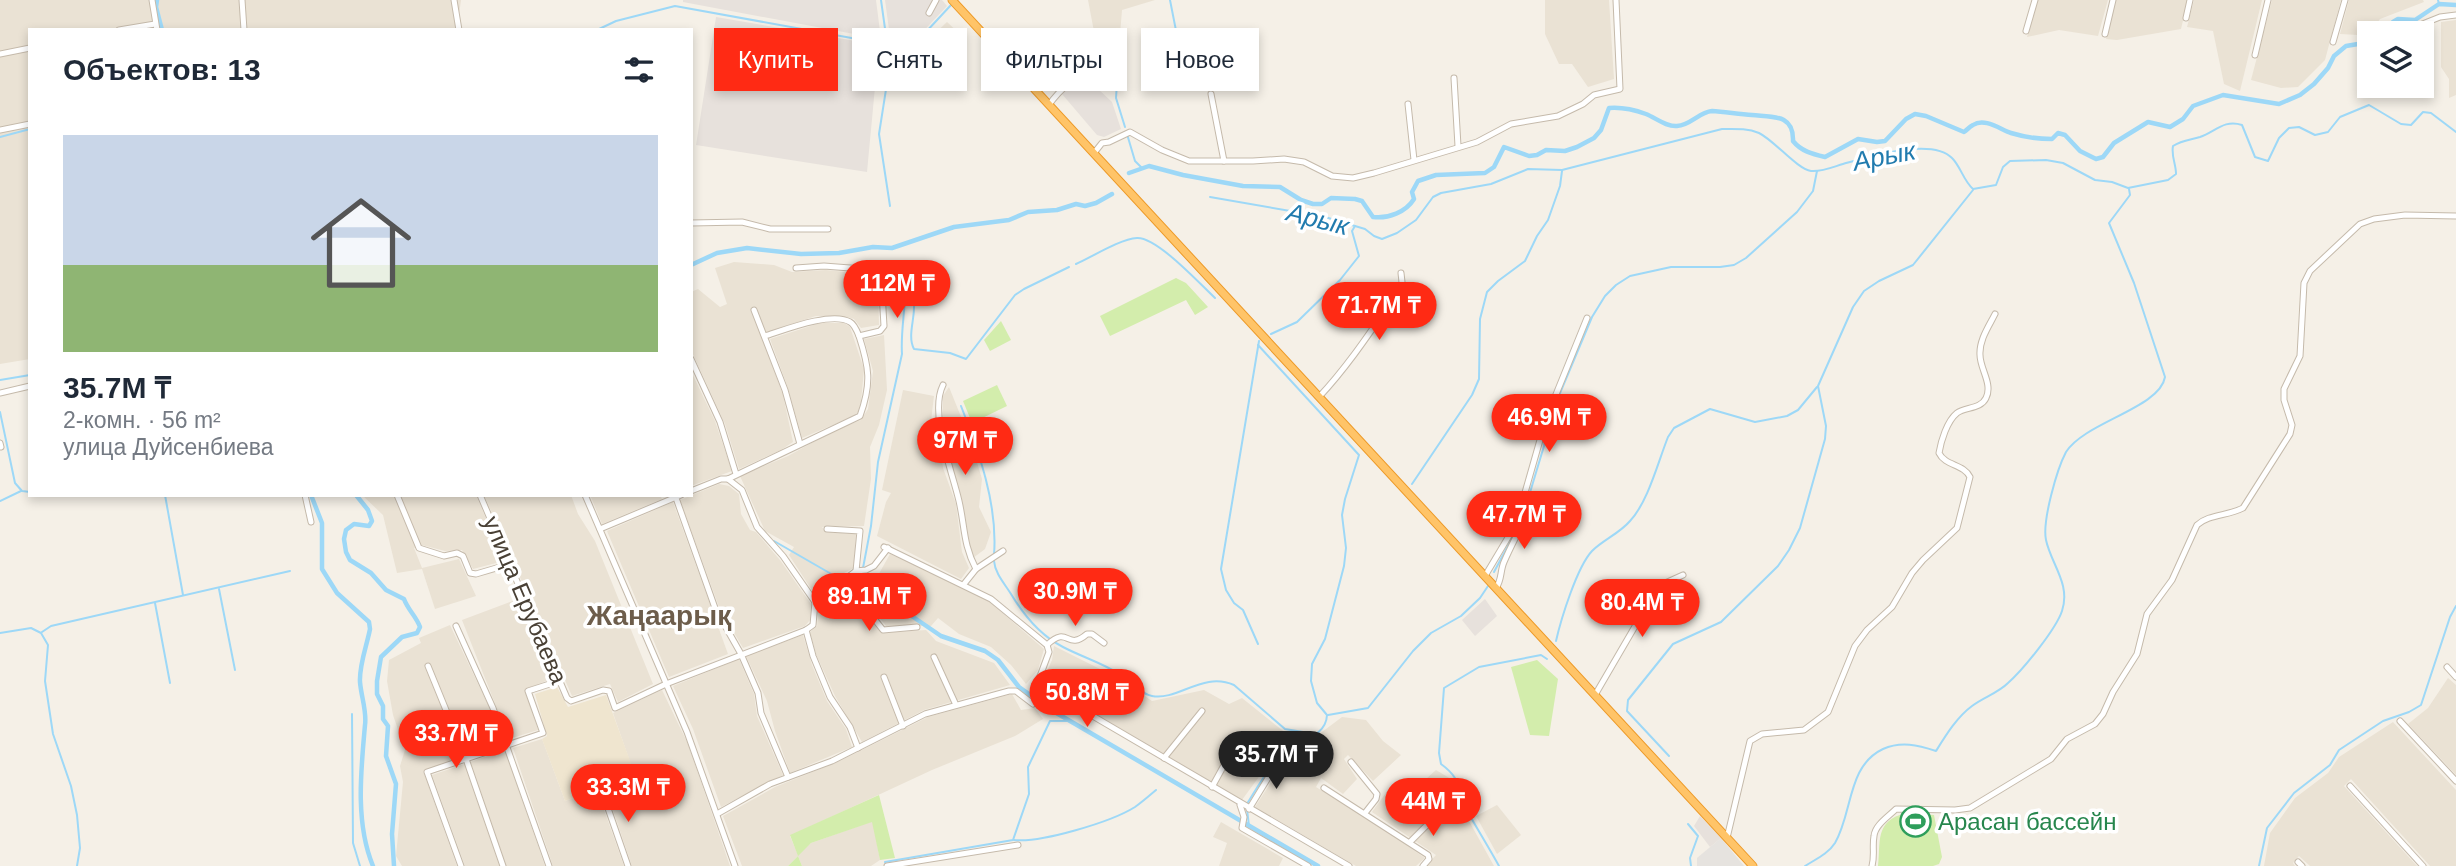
<!DOCTYPE html>
<html lang="ru">
<meta charset="utf-8">
<style>
body{margin:0;font-family:Helvetica,sans-serif;background:#f2f2f3;color:#1f2937;height:100vh;display:flex;flex-direction:column;font-size:26px;white-space:nowrap}
*{box-sizing:border-box;margin:0}
p{font-size:23px;color:#747a83}
.icon{flex:none;width:38px;height:38px;fill:none;stroke:currentColor;stroke-width:2;stroke-linecap:round;stroke-linejoin:round}
.map{position:relative;flex:1;overflow:hidden}
.drawer{position:absolute;left:28px;top:28px;width:665px;height:469px;display:flex;flex-direction:column;background:#fff;border-radius:0px;box-shadow:0 4px 10px #0003}
.drawer>*{flex:none}
.banner{position:absolute;left:714px;top:28px;width:665px;height:63px;display:flex;gap:14px}
.fabs{position:absolute;left:2357px;top:21px;display:grid;gap:14px}
.fabs a{display:grid;place-items:center;width:77px;height:77px;border-radius:0px;background:#fff;box-shadow:0 4px 10px #0003;font-size:35px}
.price{position:absolute;translate:-50% -60px;padding:0 16px;border-radius:24px;background:#ff2a14;color:#fff;font-size:23px;line-height:46px;filter:drop-shadow(0 2px 4px #0008)}
.price::after{content:'';position:absolute;left:50%;top:42px;width:21px;height:16px;margin-left:-10px;background:inherit;clip-path:polygon(0 0,100% 0,50% 100%)}
.price.active{background:#222;color:#fff}
ul{padding:0;list-style:none}
li{display:grid;align-content:center;gap:14px;height:371px;padding:0 35px}
li span{display:grid;place-items:center;height:217px;border-radius:0px;color:#555}
li>.icon{margin-inline-start:auto}
span .icon{width:126px;height:126px;fill:#fffc;stroke-width:1}
li b{font-size:30px}
h2{display:flex;justify-content:space-between;align-items:center;height:84px;padding:0 35px;font-size:30px}
.tag{padding:0 24px;border-radius:0px;background:#fff;box-shadow:0 4px 10px #0003;font-size:24px;line-height:63px}
.tag.active{background:#ff2a14;color:#fff}
.map>svg:first-child{display:block}
</style>
<div class="map">
<svg width="2456" height="866" viewBox="0 0 2456 866">
<rect width="100%" height="100%" fill="#f5f0e7"/>
<g fill="#eae2d4">
<path d="M0 0H461L457 30H30V359L0 364Z"/>
<path d="M1088 0H1155L1122 10 1119 47 1096 42Z"/>
<path d="M1545 0H1609L1614 79 1588 87 1572 64H1559L1545 34Z"/>
<path d="M2038 0H2108L2098 36 2059 30 2027 37Z"/>
<path d="M2116 0H2188L2181 29 2117 40 2106 39Z"/>
<path d="M2194 0H2262L2240 91 2224 84 2213 31 2187 27Z"/>
<path d="M2272 0H2341L2325 60 2298 87 2281 88 2251 80Z"/>
<path d="M2349 0H2423L2424 2 2380 19 2373 29 2358 35 2340 34Z"/>
<path d="M2456 20V95L2449 98V79L2441 67V22Z"/>
<path d="M947 22 963 37 939 61H915L926 42Z"/>
<path d="M734 262 774 265 792 272 826 270 876 275 878 281 879 325 861 328 854 319 848 317 816 316 761 334 783 395 793 442 781 450 739 469 725 424 691 350V292L698 289 720 307 727 304 715 268Z"/>
<path d="M820 323H844L850 327 864 369 861 402 858 412 852 417 802 438 788 388 770 339Z"/>
<path d="M884 335 887 390 879 425 870 447 871 479 864 526 822 527 826 532 856 534 854 568 842 574 815 595 789 555 794 547 765 531 740 476 788 456 833 431 861 420 868 409 873 371 864 339Z"/>
<path d="M691 371 715 421 732 471 691 486Z"/>
<path d="M949 387 970 439 982 479 979 507 991 532 985 549 973 558 970 551 962 500 952 468 943 416V396Z"/>
<path d="M903 390 934 396 931 421 937 424 943 468 956 504 962 552 969 568 961 579 877 536 886 502 891 493 882 490Z"/>
<path d="M719 484 729 486 739 494 741 514 750 530 756 532 780 560 811 604 810 620 805 626 743 648 719 607 680 500Z"/>
<path d="M362 495H476L504 561 473 569 462 550 445 551 422 545 414 548 422 568 459 559 476 596 435 609 422 569 397 573 383 515Z"/>
<path d="M484 495H571L578 514 595 541 653 684 618 702 610 684 572 696Z"/>
<path d="M590 495H660L662 499 602 524Z"/>
<path d="M673 502 728 654 669 677 607 531Z"/>
<path d="M890 554 983 596 1044 649 1038 670 1026 684 1011 665 991 647 959 634 938 618 931 626H886L862 595 871 588Z"/>
<path d="M835 590 853 599 881 633 926 630 936 641 994 663 1010 685 924 710 862 742 835 696 816 654 810 632 817 626 819 604Z"/>
<path d="M521 598 554 678 525 689 538 730 509 739 462 620Z"/>
<path d="M450 625 490 709 502 743 423 771 457 866H402L396 856 403 782 400 766 405 750 393 715 387 681 389 660 421 643 419 638Z"/>
<path d="M803 635 812 665 827 701 846 729 852 747 790 773 775 731 767 701 746 656Z"/>
<path d="M1054 646 1120 679 1152 701 1204 690 1229 704 1242 698 1292 738 1272 759 1242 800 1050 687 1044 678 1052 660Z"/>
<path d="M739 659 754 694 757 716 783 775 721 807 693 729 673 686Z"/>
<path d="M2448 678 2456 685V775L2408 724 2428 708Z"/>
<path d="M662 690 688 744 730 866H632L605 787 635 776 613 713Z"/>
<path d="M1012 694 1021 710 1035 708 1043 719 1015 736 932 770 790 836 798 855 811 843 873 821 880 860 871 866H802L798 856 788 866H742L723 816 775 787 840 761 928 717Z"/>
<path d="M1342 717 1366 720 1383 741 1401 755 1373 781 1348 755 1344 759 1357 779 1343 794 1321 778 1316 787 1378 825 1425 858 1416 866H1356L1255 807 1271 782 1298 750Z"/>
<path d="M2393 722 2456 790V866H2430L2351 779 2344 786 2417 866H2310L2299 856 2293 863 2295 866H2264L2270 833 2295 798 2328 773 2339 757Z"/>
<path d="M542 739 565 801 597 790 624 866H553L513 748Z"/>
<path d="M505 750 545 866H465L432 775Z"/>
<path d="M1436 770 1451 779 1459 803 1494 866H1426L1436 855 1372 812 1391 786 1407 796Z"/>
<path d="M1497 805 1521 835 1497 854 1476 816Z"/>
<path d="M1221 822 1283 858 1279 866H1219L1227 843 1213 837Z"/>
</g>
<g fill="#e7e1dc">
<path d="M683 0H876L881 39 683 2Z"/>
<path d="M885 0H942L947 6 900 56 892 52Z"/>
<path d="M716 17 879 45 867 172 696 145Z"/>
<path d="M1082 74 1112 102 1121 129 1104 137 1097 135 1062 94Z"/>
<path d="M1485 599 1497 616 1475 636 1462 620Z"/>
<path d="M1700 816 1721 838 1710 847 1694 826Z"/>
</g>
<path fill="#efe5cf" d="M557 687 568 707 606 695 636 777 565 801 542 739 547 736 535 694Z"/>
<g fill="#d3edac">
<path d="M1176 278 1186 283 1208 307 1195 315 1186 300 1110 336 1100 316Z"/>
<path d="M1001 321 1011 340 990 351 984 340Z"/>
<path d="M997 385 1007 406 972 423 963 401Z"/>
<path d="M1537 660 1558 679 1549 736 1530 735 1511 667Z"/>
<path d="M879 795 895 858 880 860 872 822 811 843 798 856 802 866H788L798 856 790 835Z"/>
<path d="M1906 813 1934 815 1942 857 1939 864 1933 866H1878C1881 842 1874 821 1906 813Z"/>
</g>
<path fill="#e6e3df" d="M1721 838 1744 866H1697V858Z"/>
<g fill="none" stroke-linecap="round" stroke-linejoin="round">
<g stroke="#9dd8f7" stroke-width="2">
<path d="M881 0 890 64 879 134 890 206"/>
<path d="M1170 0 1182 61C1199 79 1219 69 1240 64"/>
<path d="M2438 0 2439 4"/>
<path d="M597 30 616 21 675 6 868 41"/>
<path d="M875 42 887 44"/>
<path d="M1119 52 1116 98 1125 127"/>
<path d="M891 64 899 61 951 5"/>
<path d="M1127 134 1135 161 1142 168"/>
<path d="M0 137 30 129"/>
<path d="M1210 197 1325 217 1365 229 1374 236 1382 239 1397 233 1416 220 1433 197 1441 193 1491 184 1528 169 1562 170 1722 129C1734 129 1747 128 1759 133 1775 141 1797 169 1811 171 1822 172 1833 167 1843 164 1868 157 1932 137 1952 158 1961 167 1963 180 1973 189L1996 185 2003 167 2010 161 2046 160 2063 163 2095 180 2112 182 2128 188 2168 180 2176 174C2176 164 2171 156 2173 146 2182 140 2190 140 2200 137 2215 132 2224 119 2242 125L2255 157 2268 161 2279 138 2289 128 2299 127 2315 135 2328 132 2340 117 2369 105 2401 124 2411 125 2423 112 2431 113 2456 132"/>
<path d="M1076 264C1092 257 1120 239 1137 238 1157 237 1200 284 1215 298"/>
<path d="M906 297 913 296C918 313 906 334 914 349L950 353 966 359 1015 295 1024 289 1069 267"/>
<path d="M1271 334 1297 322 1340 280 1359 256 1352 231 1355 226"/>
<path d="M0 380 30 375"/>
<path d="M961 406C979 452 998 505 994 555"/>
<path d="M0 412 15 483 22 491 30 492"/>
<path d="M1412 484 1472 395 1479 379 1480 319 1487 292 1498 281 1525 261 1537 236 1548 220 1560 186 1562 171"/>
<path d="M165 495 183 595"/>
<path d="M0 501 21 491"/>
<path d="M1522 519 1544 446 1547 424 1592 317 1605 296 1616 285 1630 276 1671 267H1720L1734 265 1746 258 1797 212 1813 191 1817 171"/>
<path d="M774 541 840 579"/>
<path d="M994 561C995 573 1004 583 1011 594 1023 614 1041 636 1063 647 1082 657 1103 663 1121 675 1131 681 1140 694 1152 696 1178 701 1203 671 1234 685L1285 729 1303 732 1308 736"/>
<path d="M863 568 871 526 878 462 902 354C900 325 909 298 903 269"/>
<path d="M1494 572 1518 527"/>
<path d="M844 583 859 589 862 574"/>
<path d="M219 589 235 670"/>
<path d="M155 603 170 683"/>
<path d="M42 632 51 626 290 571"/>
<path d="M0 633 31 628 41 633 48 645 45 681 53 734 71 786 77 815 80 848 77 866"/>
<path d="M1556 641C1561 619 1577 567 1592 551 1603 540 1620 533 1630 521 1648 502 1658 462 1668 437L1674 428 1710 409 1755 422 1787 416 1798 410 1817 387"/>
<path d="M1258 644 1243 610 1234 603 1226 590 1221 569 1259 341"/>
<path d="M352 714 353 843 360 866"/>
<path d="M1328 715 1368 708 1413 651 1431 633 1461 616 1480 598 1488 586"/>
<path d="M1669 756 1627 711 1628 700 1673 644 1721 622 1778 566 1789 550 1800 528 1825 439 1826 426 1818 386 1853 307 1864 291 1879 281 1913 265 1973 190"/>
<path d="M1247 804C1258 786 1268 769 1283 754 1297 740 1326 738 1327 715L1317 703 1311 681 1312 664 1325 639 1344 566 1346 548 1342 515 1345 499 1359 455 1258 345"/>
<path d="M1247 809 1249 826"/>
<path d="M1688 824 1698 836 1690 858 1691 866"/>
<path d="M1014 840C1041 843 1111 822 1135 807 1142 802 1149 796 1156 790"/>
<path d="M885 862 1013 840 1029 794 1028 767 1050 721H1070"/>
<path d="M1499 866C1488 846 1476 827 1465 807 1454 787 1464 781 1441 764L1439 753 1444 688 1479 667 1541 655 1547 659"/>
<path d="M1805 866C1816 859 1828 854 1835 843 1853 812 1847 766 1883 749 1901 741 1918 745 1936 751 1946 735 1957 717 1972 706 1984 697 1998 693 2008 683 2023 670 2056 629 2062 611 2071 584 2051 564 2046 540 2042 521 2057 469 2066 452 2085 422 2160 408 2165 377L2134 283 2109 223 2130 195 2129 189"/>
<path d="M2259 866 2267 828 2294 793 2330 765 2339 750 2383 721 2409 712 2421 705 2450 617 2456 606"/>
</g>
<g stroke="#9dd8f7" stroke-width="4.5">
<path d="M157 0 156 7 162 30"/>
<path d="M2384 33 2393 22 2398 19 2415 20 2439 4 2456 5"/>
<path d="M1129 173 1149 166 1183 175 1243 186 1280 187 1301 200 1313 204H1322L1331 198 1355 199 1362 201 1373 217C1388 219 1406 212 1414 199L1412 192 1418 181 1436 175 1485 173 1494 167 1504 147 1529 156 1537 155 1546 150 1565 151 1577 147 1594 138 1601 130 1609 108C1621 107 1635 110 1646 114 1656 118 1666 127 1677 126 1691 125 1699 112 1712 111 1725 112 1739 114 1752 115 1773 117 1794 114 1793 141 1801 151 1812 154 1825 157L1858 139 1877 142 1885 141 1906 119 1915 114 1926 116 1964 132C1967 130 1969 127 1973 125 1985 117 2001 130 2011 133 2024 137 2039 139 2052 139L2058 133 2065 135 2080 151 2096 159 2103 157 2114 143 2148 122 2170 127 2183 119 2193 106 2223 95 2279 104 2300 95 2314 84 2328 68 2334 56 2346 46 2370 42"/>
<path d="M691 265 717 253 747 248 801 254 839 253 873 247 892 248 954 227 1009 220 1028 212 1057 210 1076 204 1085 206 1096 203 1112 194"/>
<path d="M311 495 322 523V569L337 593 369 622 370 629C367 645 359 665 360 682 361 696 367 711 365 725 361 770 355 823 373 866"/>
<path d="M356 495 368 510 372 521 369 526 354 524 346 530 344 539 346 552 350 560 371 573 386 590 404 599C408 610 416 616 420 627L417 633 402 637 381 657 377 681V694L383 706V719L388 726 386 756 396 784 392 834 394 866"/>
<path d="M859 589 900 608 941 636 985 651 998 660 1019 687 1053 711 1318 866"/>
</g>
<defs>
<g id="minor">
<path d="M152 0 157 30"/>
<path d="M242 0 244 30"/>
<path d="M454 0 459 30"/>
<path d="M929 13 936 0"/>
<path d="M2186 18 2190 0"/>
<path d="M119 30 155 24"/>
<path d="M2026 31 2035 0"/>
<path d="M2400 33 2440 17 2456 15"/>
<path d="M2105 34 2113 0"/>
<path d="M1035 42C1049 56 1055 71 1059 89"/>
<path d="M2333 42 2345 0"/>
<path d="M0 54 30 48"/>
<path d="M2255 55 2268 0"/>
<path d="M1454 78 1458 146"/>
<path d="M1211 94 1224 161"/>
<path d="M1408 104 1414 160"/>
<path d="M1049 105C1060 88 1072 82 1085 68"/>
<path d="M0 130 30 124"/>
<path d="M1094 153 1102 143 1109 142 1130 132 1162 150 1189 161H1253L1284 159 1304 162 1332 176 1353 178 1374 173 1477 142 1511 124 1558 116 1583 104 1594 95 1620 89 1616 0"/>
<path d="M691 223 742 222 770 229H828"/>
<path d="M754 310 785 390 800 444"/>
<path d="M765 336C784 330 832 311 850 322 854 324 857 331 859 336L880 331 884 326 881 275 876 270 824 266 796 268"/>
<path d="M691 359 720 422 736 474"/>
<path d="M943 385C929 413 952 471 959 501 965 527 963 544 976 569"/>
<path d="M0 393 30 386"/>
<path d="M1319 397C1349 365 1373 328 1398 292L1402 282 1401 273"/>
<path d="M0 443 1 447"/>
<path d="M728 479 742 490 757 527 783 556 815 602 856 571 866 570 874 566 888 548"/>
<path d="M691 491 721 479H728L860 416C872 383 869 367 859 336"/>
<path d="M305 495 311 522"/>
<path d="M397 495 419 548 444 556 457 553 463 556 470 573 476 574 510 564"/>
<path d="M480 495 567 698 571 701 603 690 609 691 615 708 666 684 806 630 813 625 815 602"/>
<path d="M585 495 687 732 735 866"/>
<path d="M676 498 715 608 741 654 758 693 761 713 788 777"/>
<path d="M600 529 681 495"/>
<path d="M827 529 860 531 856 571"/>
<path d="M884 547 991 599 1047 645 1049 652 1039 679 1045 688 1349 866"/>
<path d="M1485 576 1516 524 1546 419 1587 318"/>
<path d="M964 584 976 569 1003 551"/>
<path d="M836 586 856 596 883 630 917 627"/>
<path d="M1496 588C1502 580 1500 571 1504 562 1513 541 1524 523 1532 501"/>
<path d="M456 626 493 708 549 866"/>
<path d="M806 630 813 656 830 697 850 727 858 748"/>
<path d="M1047 645C1069 624 1066 652 1087 634H1092L1104 643"/>
<path d="M934 657 956 705"/>
<path d="M428 666 466 759 503 866"/>
<path d="M2447 667 2456 677"/>
<path d="M884 677 903 726"/>
<path d="M1595 695 1655 592 1663 584 1683 575"/>
<path d="M2400 721 2456 781"/>
<path d="M1164 758 1202 711"/>
<path d="M1351 762 1377 794 1376 799 1365 813"/>
<path d="M2350 786 2423 866"/>
<path d="M1212 787 1240 736"/>
<path d="M1324 788 1428 855 1429 859 1423 866"/>
<path d="M602 791 628 866"/>
<path d="M1240 805 1244 817 1242 828 1308 866"/>
<path d="M1249 809 1268 778 1286 760"/>
<path d="M717 814 770 784 832 761 925 714 1009 691H1016L1033 704 1045 688"/>
<path d="M1727 838 1750 741 1762 734 1804 730 1828 712 1855 646 1867 630 1892 607 1912 573 1923 560 1957 528 1970 477C1964 464 1945 466 1939 453 1941 441 1947 421 1957 413 1965 407 1981 409 1986 398 1993 384 1980 369 1980 355 1979 340 1989 326 1995 314"/>
<path d="M1410 842 1437 815"/>
<path d="M2298 862 2302 866"/>
<path d="M461 866 427 772 543 733 528 691 559 681"/>
<path d="M887 866 1018 845"/>
<path d="M1872 866C1875 855 1872 847 1874 836 1875 825 1888 817 1896 809L1955 810 1970 808 2051 759 2067 739 2095 724 2103 714 2113 692 2137 654 2147 614 2172 580 2197 525C2209 514 2228 516 2243 508L2290 434 2292 425 2284 400V389L2300 356 2304 283 2310 271 2360 224 2374 219 2405 215 2456 216"/>
</g>
<path id="highway" d="M952 0 1753 866"/>
</defs>
<use href="#minor" stroke="#c5baab" stroke-width="7"/>
<use href="#highway" stroke="#ed9a29" stroke-width="9"/>
<use href="#minor" stroke="#fff" stroke-width="5"/>
<use href="#highway" stroke="#ffc468" stroke-width="7"/>
</g>
<defs>
<symbol id="stadium-ring" viewBox="-11 -11 22 22"><circle r="9.5" fill="#fff" stroke="#2e9e5b" stroke-width="1.5"/><path d="M0-5a6.5 5 0 1 0 0 10a6.5 5 0 1 0 0-10ZM-3.5-1.8h7v3.6h-7Z" fill="#2e9e5b"/></symbol>
</defs>
<g fill-rule="evenodd">
<use href="#stadium-ring" x="1898" y="804" width="35" height="35"/>
</g>
<g text-anchor="middle" stroke-width="7" stroke-linejoin="round" paint-order="stroke">
<g font-size="24" fill="#494035" stroke="#fff">
<text transform="translate(525 600) rotate(67)" y="8">улица Ерубаева</text>
</g>
<g font-size="24" fill="#27864d" stroke="#fff" text-anchor="start">
<text x="1938" y="830">Арасан бассейн</text>
</g>
<g font-size="26" font-style="italic" fill="#217bae" stroke="#fff">
<text transform="translate(1884 156) rotate(-11)" y="9">Арык</text>
<text transform="translate(1318 219) rotate(14)" y="9">Арык</text>
</g>
<g font-size="28" font-weight="bold" fill="#6d5d4b" stroke="#fff">
<text x="659" y="625">Жаңаарық</text>
</g>
</g>
</svg>
<div class="fabs">
<a><svg class="icon" aria-label="layers" viewBox="0 0 24 24"><path d="M12 4l9 5-9 5-9-5zM3 14l9 5 9-5"/></svg></a>
</div>
<b class="price" style="left:897px;top:320px">112M ₸</b>
<b class="price" style="left:1379px;top:342px">71.7M ₸</b>
<b class="price" style="left:1549px;top:454px">46.9M ₸</b>
<b class="price" style="left:965px;top:477px">97M ₸</b>
<b class="price" style="left:1524px;top:551px">47.7M ₸</b>
<b class="price" style="left:1075px;top:628px">30.9M ₸</b>
<b class="price" style="left:869px;top:633px">89.1M ₸</b>
<b class="price" style="left:1642px;top:639px">80.4M ₸</b>
<b class="price" style="left:1087px;top:729px">50.8M ₸</b>
<b class="price" style="left:456px;top:770px">33.7M ₸</b>
<b class="price active" style="left:1276px;top:791px">35.7M ₸</b>
<b class="price" style="left:628px;top:824px">33.3M ₸</b>
<b class="price" style="left:1433px;top:838px">44M ₸</b>
<div class="banner">
<a class="tag active">Купить</a>
<a class="tag">Снять</a>
<a class="tag">Фильтры</a>
<a class="tag">Новое</a>
</div>
<section class="drawer">
<h2>Объектов: 13<svg class="icon" aria-label="filters" viewBox="0 0 24 24"><path d="M4 7h16M4 17h16"/><circle cx="9" cy="7" r="2"/><circle cx="15" cy="17" r="2"/></svg></h2>
<ul>
<li><span style="background:linear-gradient(#c9d6e8 60%,#8fb573 0)"><svg class="icon" aria-label="home" viewBox="0 0 24 24"><path d="M3 11l9-7 9 7M6 9v11h12V9"/></svg></span><div><b>35.7M ₸</b><p>2-комн. · 56 m²</p><p>улица Дуйсенбиева</p></div></li>
</ul>
</section>
</div>
